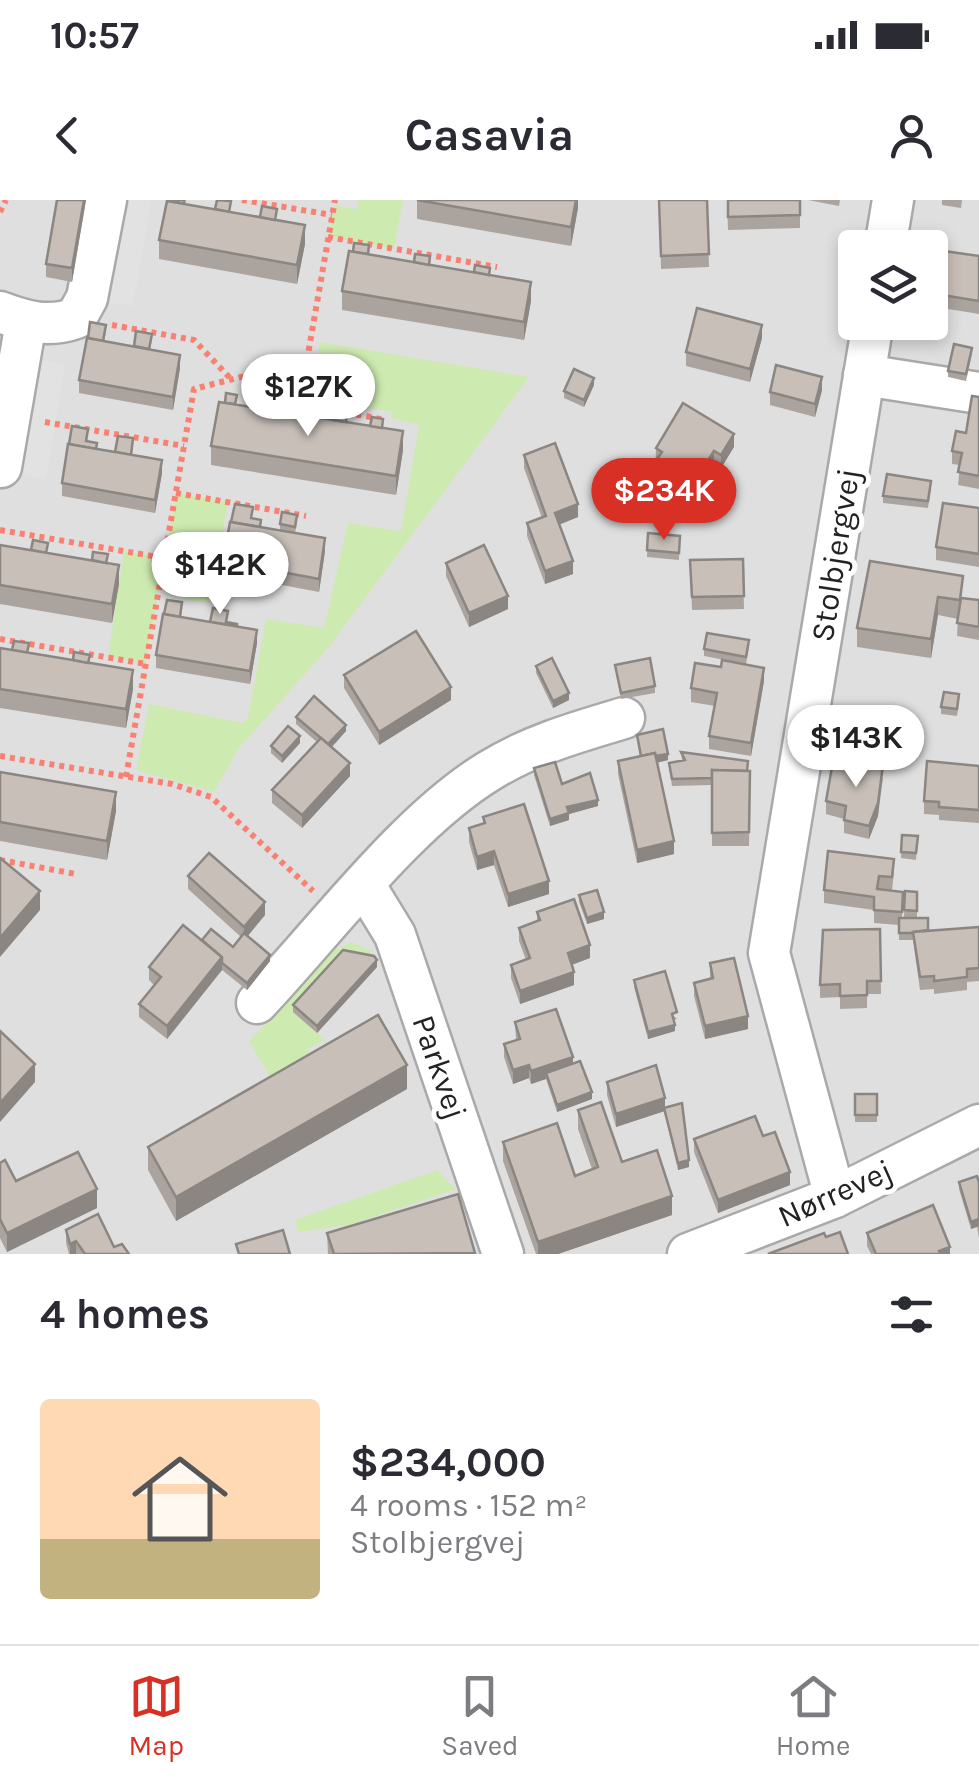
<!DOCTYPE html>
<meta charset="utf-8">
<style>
body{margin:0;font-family:Karla,sans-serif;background:#f2f2f3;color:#2b2b33;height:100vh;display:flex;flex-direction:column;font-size:38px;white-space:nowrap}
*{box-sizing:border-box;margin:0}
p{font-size:32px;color:#7c7c81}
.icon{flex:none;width:55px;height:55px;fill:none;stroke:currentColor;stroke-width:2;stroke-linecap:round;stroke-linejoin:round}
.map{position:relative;height:1054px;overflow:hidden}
.side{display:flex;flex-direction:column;background:#fff;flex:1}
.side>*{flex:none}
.controls{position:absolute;left:838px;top:30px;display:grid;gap:20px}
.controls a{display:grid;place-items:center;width:110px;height:110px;border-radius:10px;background:#fff;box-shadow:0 5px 15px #0003;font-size:50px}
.price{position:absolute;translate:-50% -85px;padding:0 22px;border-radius:35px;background:#fff;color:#222;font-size:32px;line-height:65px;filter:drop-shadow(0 2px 5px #0008)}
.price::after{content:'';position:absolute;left:50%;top:60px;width:30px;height:22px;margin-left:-15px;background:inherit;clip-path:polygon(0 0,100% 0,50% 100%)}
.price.active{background:#d93025;color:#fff}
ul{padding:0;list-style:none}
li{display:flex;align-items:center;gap:30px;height:250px;padding:0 40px}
li span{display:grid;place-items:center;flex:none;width:280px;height:200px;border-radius:10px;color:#555}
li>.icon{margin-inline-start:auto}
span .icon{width:120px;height:120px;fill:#fffc;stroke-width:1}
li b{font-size:42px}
h2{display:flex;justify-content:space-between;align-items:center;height:120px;padding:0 40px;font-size:42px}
.status{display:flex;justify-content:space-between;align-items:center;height:70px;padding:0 50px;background:#fff;direction:ltr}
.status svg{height:28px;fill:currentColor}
header{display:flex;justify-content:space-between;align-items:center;height:130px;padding:0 40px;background:#fff;font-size:45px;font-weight:700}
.tabs{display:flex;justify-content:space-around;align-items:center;height:140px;border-top:2px solid #e1e1e2;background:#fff;font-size:28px;color:#7c7c81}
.tabs a{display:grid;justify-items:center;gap:5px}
.tabs .active{color:#d93025}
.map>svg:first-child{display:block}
</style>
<div class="status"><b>10:57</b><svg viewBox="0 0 49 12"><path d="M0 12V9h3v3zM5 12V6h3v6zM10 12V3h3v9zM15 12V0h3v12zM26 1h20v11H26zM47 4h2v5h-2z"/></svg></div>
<header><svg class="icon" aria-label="back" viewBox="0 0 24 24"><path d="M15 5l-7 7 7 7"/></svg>Casavia<svg class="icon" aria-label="person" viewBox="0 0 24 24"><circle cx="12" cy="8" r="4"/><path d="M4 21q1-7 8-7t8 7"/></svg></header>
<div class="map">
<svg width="979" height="1054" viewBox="0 0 979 1054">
<rect width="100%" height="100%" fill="#f2efe9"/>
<path fill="#e0dfdf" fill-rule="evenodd" d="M0 0H979V1054H0ZM855 48H930V122H855Z"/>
<g fill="#cdebb0">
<path d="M359 0H403L394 49 328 37 334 5 357 9Z"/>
<path d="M320 142 529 177 329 447 239 548 214 592 136 570 149 504 243 523 248 518 266 419 324 428 348 323 401 331 419 225 391 218 392 212 313 198Z"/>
<path d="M176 293 228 302 210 403 183 399 191 355 166 350Z"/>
<path d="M124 351 164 358 146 464 108 457Z"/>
<path d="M352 742 371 751 374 763 294 812 325 840 307 849 312 858 272 880 249 841 333 751Z"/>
<path d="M437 970 456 989 350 1025 298 1032 295 1020Z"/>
</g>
<g fill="#e2e2e2">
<path d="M84 0H151L133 106 68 96Z"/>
<path d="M0 154 65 164 46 279 0 271Z"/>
</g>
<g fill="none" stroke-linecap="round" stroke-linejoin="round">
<defs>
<g id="street">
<path d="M885 48 893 0"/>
<path d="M0 112C27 122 49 128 76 118L87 98 106 0"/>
<path d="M864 175 979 193"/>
<path d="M1 267 26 122"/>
<path d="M365 686 395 735 503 1054"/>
<path d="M257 803C325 731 407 621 489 571 531 545 577 532 624 518"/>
<path d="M835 997 769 753 873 122"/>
<path d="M688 1054 835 997 979 925"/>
</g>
</defs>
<use href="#street" stroke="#a9a9a9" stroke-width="45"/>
<g stroke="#fa8072" stroke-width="6" stroke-dasharray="5 5" stroke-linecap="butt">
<path d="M242 0 332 15"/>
<path d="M0 12 6 0"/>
<path d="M328 37 497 67"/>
<path d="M112 125 194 140 230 178"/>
<path d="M259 170 306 205 386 220"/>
<path d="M45 222 184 246"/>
<path d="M176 293 306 316"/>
<path d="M0 330 164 358"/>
<path d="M0 439 146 464"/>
<path d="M0 556 172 584 211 597 313 691"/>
<path d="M126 577 194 189 307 160 335 0"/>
<path d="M0 660 76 674"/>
</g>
<use href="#street" stroke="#fff" stroke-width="40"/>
</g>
<g fill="#aba49e">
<path d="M57 0H86L72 82 46 77V64Z"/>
<path d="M169 0H186L185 4 276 20 305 44 297 84 159 59V40Z"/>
<path d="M417 0H578V8L571 46 417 19Z"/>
<path d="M659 0H707L709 67 661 69Z"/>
<path d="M727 0H800V28L728 30Z"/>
<path d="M808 0H840L839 6Z"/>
<path d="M942 0H962L961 8 942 5Z"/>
<path d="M930 49 979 56V114L930 106Z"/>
<path d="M353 52 490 75 531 101 524 140 342 110V91Z"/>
<path d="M106 132 104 141 134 146 152 140 150 149 180 168 173 210 79 193V180Z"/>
<path d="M762 138 750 182 686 166V152Z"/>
<path d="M972 154 966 181 948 177V171Z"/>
<path d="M594 185 584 207 564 198V191Z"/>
<path d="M822 190 815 217 770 205V192Z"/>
<path d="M979 197V289L958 285 960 265 952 264V251L966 233Z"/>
<path d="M236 204 383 228 403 250 396 295 211 265V246Z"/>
<path d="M88 236 87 241 97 249 115 252 133 245 132 255 162 273 155 313 62 296V283Z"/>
<path d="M734 247 721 268 714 264 700 287 689 279 681 291 655 275 656 248Z"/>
<path d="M524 255 578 317 559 325 573 374 545 384 527 336V323L542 318 524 268Z"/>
<path d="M931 288 928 308 883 303V296Z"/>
<path d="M979 308V367L936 360V347Z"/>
<path d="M252 319 261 327 280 330V324L297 322 295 333 325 351 319 392 223 374V361Z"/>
<path d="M648 333 680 336 679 360 647 357Z"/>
<path d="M0 345 107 363 119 384 112 423 0 404Z"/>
<path d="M743 359 744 409 692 410 690 360Z"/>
<path d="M870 361 963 399 979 400V440L957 436 958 419 938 415 931 458 857 447V428Z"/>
<path d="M446 363 508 409 469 427 446 376Z"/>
<path d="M182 409 181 417 210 422H227L237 426 257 443 250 484 156 468V455Z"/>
<path d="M749 447 746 464 704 456V449Z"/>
<path d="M0 448 90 463 133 489 126 528 0 508Z"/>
<path d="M615 465 655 486V493L621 499Z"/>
<path d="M536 466 569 500 553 508 536 473Z"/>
<path d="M344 475 451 500 379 545 344 488Z"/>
<path d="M764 481 751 556 709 549V536L715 506 691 502V488Z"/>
<path d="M959 501 957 516 941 514V507Z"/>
<path d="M296 517 346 531 332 547 350 576 302 628 272 603V590L317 542 296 524Z"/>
<path d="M637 535 668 560 657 563 674 654 637 663 618 574V561L640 557Z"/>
<path d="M300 543 282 563 271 553V546Z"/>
<path d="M681 552 750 571 749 646H712V585L672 586 669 563 682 560Z"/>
<path d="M979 566V623L939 620V615L924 614V601Z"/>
<path d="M534 568 562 584 598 606 569 614V620L550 626 534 575Z"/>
<path d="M0 572 116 611 107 660 0 641Z"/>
<path d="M883 578 878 616 869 639 844 633V619L826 614V601Z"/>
<path d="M483 617 549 694 508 707 494 665 477 670 469 642V628L483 624Z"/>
<path d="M902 635 918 636 916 660 901 658Z"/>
<path d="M894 672 892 690 903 692 902 718 928 730 979 727V781L967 782V790L934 794V789L920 790 913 740H899V725L874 723V710L824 703V690Z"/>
<path d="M188 676 265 715 248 736 270 761 247 790 222 770 167 839 139 817V804L154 785 149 780V767L202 740 233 747 241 737 188 689Z"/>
<path d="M905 691 917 692V718L904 717Z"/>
<path d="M579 695 604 719 587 724 579 702Z"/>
<path d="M537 712 590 758 572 765 574 785 520 804 511 778V765L526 760 519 741V728L537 721Z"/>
<path d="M880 729 881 794H867V808L840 809V797L820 798V785Z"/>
<path d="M710 763 748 829 705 839 694 796V783L710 779Z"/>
<path d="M377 767 317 833 293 812V805Z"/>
<path d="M634 780 677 819 673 820 675 831 648 839 634 787Z"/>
<path d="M515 822 573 864 592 899 557 912 546 879 531 884 529 878 513 884 504 857V844L516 840Z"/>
<path d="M607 882 665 908 689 967 678 970 664 911 616 927 607 895Z"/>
<path d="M407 889 176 1021 148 970V947Z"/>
<rect x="855" y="894" width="22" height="28"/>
<path d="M578 910 622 962 672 1015 558 1054H536L503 961V942L575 976 592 969 578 929Z"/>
<path d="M763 936 790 985 718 1013 694 952V939Z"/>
<path d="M0 963 16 981 97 1008 7 1052 0 1038Z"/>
<path d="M959 982H979V1038L977 1027 971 1029 959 989Z"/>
<path d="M66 1030 114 1047 129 1054H69L66 1043Z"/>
<path d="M327 1033 475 1054H328Z"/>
<path d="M867 1033 950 1054H871L867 1046Z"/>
</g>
<g fill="#8b8681">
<path d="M84 0H86L72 82V68Z"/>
<path d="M576 0H578V8L571 46V27Z"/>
<path d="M305 25V44L297 84V65Z"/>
<path d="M531 82V101L524 140V122Z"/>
<path d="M762 125V138L750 182V169Z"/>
<path d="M180 155V168L173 210V197Z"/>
<path d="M822 177V190L815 217V204Z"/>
<path d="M594 178V185L584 207V200Z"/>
<path d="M403 231V250L396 295V276Z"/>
<path d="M734 234V247L721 268V255Z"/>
<path d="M714 251V264L700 287V273Z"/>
<path d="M162 260V273L155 313V300Z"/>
<path d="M689 266V279L681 291V278Z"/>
<path d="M578 304V317L555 326V313Z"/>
<path d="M325 338V351L319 392V379Z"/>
<path d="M573 361V374L545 384V371Z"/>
<path d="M119 365V384L112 423V404Z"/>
<path d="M508 396V409L469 427V413Z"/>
<path d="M938 397V415L931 458V439Z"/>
<path d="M257 430V443L250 484V471Z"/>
<path d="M764 468V481L751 556V543Z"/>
<path d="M133 470V489L126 528V509Z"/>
<path d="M451 487V500L379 545V532Z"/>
<path d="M569 493V500L553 508V501Z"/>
<path d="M346 525V531L328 551V544Z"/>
<path d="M300 536V543L282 563V556Z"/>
<path d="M668 554V560L642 566V559Z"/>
<path d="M350 563V576L302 628V615Z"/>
<path d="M883 565 878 616 869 639V626Z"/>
<path d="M116 592V611L107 660V641Z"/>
<path d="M598 600V606L569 614V620L550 626V619L567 607Z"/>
<path d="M674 641V654L637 663V650Z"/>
<path d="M494 651V665L477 670V657Z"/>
<path d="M549 681V694L508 707V694Z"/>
<path d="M40 691V710L0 757V738Z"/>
<path d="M265 702V715L244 740V727Z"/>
<path d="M604 712V719L587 724V718Z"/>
<path d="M590 745V758L568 766V753Z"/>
<path d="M270 755V761L247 790V783Z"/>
<path d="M222 757V770L167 839V826Z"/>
<path d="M377 760V767L317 833V826Z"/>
<path d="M574 772V785L520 804V791Z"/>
<path d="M748 816V829L705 839V826Z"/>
<path d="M675 825V831L648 839V832Z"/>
<path d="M573 857V870L546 873V879L531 884V871Z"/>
<path d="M35 864V882L0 922V903Z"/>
<path d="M407 865V889L176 1021V997Z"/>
<path d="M529 865V878L513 884V870Z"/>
<path d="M592 892V899L557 912V905Z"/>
<path d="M665 898V911L616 927V914Z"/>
<path d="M689 960V967L678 970V963Z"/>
<path d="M790 972V985L718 1013V1000Z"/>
<path d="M97 989V1008L7 1052V1033Z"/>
<path d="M672 996V1015L558 1054H538V1042Z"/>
<path d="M979 1019V1026L971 1029V1022Z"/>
<path d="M76 1041V1054H70V1044Z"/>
<path d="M950 1047V1054H939V1051Z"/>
</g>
<g fill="#c7bfb8" stroke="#8b8681" stroke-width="2.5">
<path d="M57 0H84L72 68 46 64Z"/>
<path d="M169 0H184V4Z"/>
<path d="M217 0 231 1 229 12 215 9Z"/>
<path d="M417 0H576L571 27Z"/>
<path d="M659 0H707L709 54 661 56Z"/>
<path d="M728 0H800V15L728 17Z"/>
<path d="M167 1 305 25 297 65 159 40Z"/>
<path d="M262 6 277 9 275 20 260 17Z"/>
<path d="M354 43 369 45 368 54 353 52Z"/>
<path d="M930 49 979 56V101L930 93Z"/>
<path d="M349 51 531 82 524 122 342 91Z"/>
<path d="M415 54 430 56 429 65 414 62Z"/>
<path d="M475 65 490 68 489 75 474 72Z"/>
<path d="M697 108 762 125 750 169 686 152Z"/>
<path d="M90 122 106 125 103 141 88 138Z"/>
<path d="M136 131 152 134 149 149 134 146Z"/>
<path d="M87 138 180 155 173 197 79 180Z"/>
<path d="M954 144 972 148 966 174 948 171Z"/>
<path d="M776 165 822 177 815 204 770 192Z"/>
<path d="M574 169 594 178 584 200 564 191Z"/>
<path d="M226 193 237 195 235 204 225 203Z"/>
<path d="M972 196 979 197V276L958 272 962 253 952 251 956 231 966 233Z"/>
<path d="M263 199 275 201 273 210 262 209Z"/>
<path d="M219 202 403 231 396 276 211 246Z"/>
<path d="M683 203 734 234 721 255 714 251 700 273 689 266 681 278 655 262 662 252 656 248Z"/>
<path d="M299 205 311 207 309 216 297 214Z"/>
<path d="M335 211 347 213 346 222 333 220Z"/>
<path d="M372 217 383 219 382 228 370 226Z"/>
<path d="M72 226 88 229 86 241 97 243 96 249 69 244Z"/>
<path d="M118 236 133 238 131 255 115 252Z"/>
<path d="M555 243 578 304 555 313 573 361 545 371 527 323 546 316 524 255Z"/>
<path d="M68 244 162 260 155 300 62 283Z"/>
<path d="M887 274 931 281 928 301 883 296Z"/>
<path d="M943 303 979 308V354L936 347Z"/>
<path d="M235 304 253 307 251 318 261 320 260 327 231 322Z"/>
<path d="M282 312 297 315 295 327 280 324Z"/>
<path d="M230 322 325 338 319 379 223 361Z"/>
<path d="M648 333 680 336 679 353 647 350Z"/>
<path d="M33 340 48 343 46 353 31 350Z"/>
<path d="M0 345 119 365 112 404 0 385Z"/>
<path d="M484 345 508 396 469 413 446 363Z"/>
<path d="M93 352 108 354 106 363 92 360Z"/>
<path d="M743 359 744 396 692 397 690 360Z"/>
<path d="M870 361 963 376 960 400 938 397 931 439 857 428Z"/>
<path d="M961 398 979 400V427L957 423Z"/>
<path d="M167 400 182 402 180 417 164 414Z"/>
<path d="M213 408 228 411 226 422 237 424V426L210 422Z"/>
<path d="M163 414 257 430 250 471 156 455Z"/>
<path d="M416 431 451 487 379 532 344 475Z"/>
<path d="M707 433 749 440 746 457 704 449Z"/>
<path d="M14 441 29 443 27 453 12 450Z"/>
<path d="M0 448 133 470 126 509 0 489Z"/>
<path d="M74 452 90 455 88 463 73 460Z"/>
<path d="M552 458 569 493 553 501 536 466Z"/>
<path d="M650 458 655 486 621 493 615 465Z"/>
<path d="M722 460 764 468 751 543 709 536 717 493 691 488 695 463 721 467Z"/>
<path d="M944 492 959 494 957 509 941 507Z"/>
<path d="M314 496 346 525 328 544 296 517Z"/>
<path d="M288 526 300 536 282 556 271 546Z"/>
<path d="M663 529 668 554 655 556V553L641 556 637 535Z"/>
<path d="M321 538 350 563 302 615 272 590Z"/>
<path d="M681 552 748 561 747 571 712 570V578L672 579 669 563 685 560Z"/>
<path d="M655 553 674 641 637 650 618 561Z"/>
<path d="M843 560 883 565 878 603 869 626 844 620 846 606 826 601 832 567 841 568Z"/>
<path d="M927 561 979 566V610L939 607V602L924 601Z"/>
<path d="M555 562 562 584 590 573 598 600 567 607 569 613 550 619 534 568Z"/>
<path d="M712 570 750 571 749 632 712 633Z"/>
<path d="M0 572 116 592 107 641 0 622Z"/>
<path d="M524 604 549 681 508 694 494 651 477 657 469 628 485 623 483 617Z"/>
<path d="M902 635 918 636 916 653 901 652Z"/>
<path d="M828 651 894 659 892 677 879 676 877 689 903 692 902 712 874 710V697L824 690Z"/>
<path d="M209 653 265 702 244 727 188 676Z"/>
<path d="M0 658 40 691 0 738Z"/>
<path d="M597 690 604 712 587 718 579 695Z"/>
<path d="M905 691 917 692V711L904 710Z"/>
<path d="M574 699 590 745 568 753 574 772 520 791 511 765 530 758 519 728 540 720 537 712Z"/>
<path d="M899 718H928V730L913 732V733H899Z"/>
<path d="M183 725 222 757 167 826 139 804 161 777 149 767Z"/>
<path d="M979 727V768L967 769V777L934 781V776L920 777 913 732Z"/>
<path d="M211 729 233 747 244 733 270 755 247 783 222 763V757L202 740Z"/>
<path d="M880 729 881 781H867V795L840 796V784L820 785 823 730Z"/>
<path d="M343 750 374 756 377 760 317 826 293 805Z"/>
<path d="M734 758 748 816 705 826 694 783 713 778 710 763Z"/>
<path d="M665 771 677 812 672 814 675 825 648 832 634 780Z"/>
<path d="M556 809 573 857 531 871 529 865 513 870 504 844 520 839 515 822Z"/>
<path d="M378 815 407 865 176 997 148 947Z"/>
<path d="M0 831 35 864 0 903Z"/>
<path d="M580 861 592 892 557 905 546 873Z"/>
<path d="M656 865 665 898 616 914 607 882Z"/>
<rect x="855" y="894" width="22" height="21"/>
<path d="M601 902 622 962 657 950 672 996 538 1042 503 942 557 923 575 976 598 967 578 910Z"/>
<path d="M682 903 689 960 678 963 664 908Z"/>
<path d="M755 916 763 936 775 932 790 972 718 1000 694 939Z"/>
<path d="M78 952 97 989 7 1033 0 1019V963L5 960 16 981Z"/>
<path d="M977 976 979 982V1019L971 1022 959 982Z"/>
<path d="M458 994 475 1053 334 1054 327 1033Z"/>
<path d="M933 1005 950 1047 939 1051 940 1054H876L867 1033Z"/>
<path d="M98 1014 114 1047 122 1044 129 1054H85L76 1041 70 1044 66 1030Z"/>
<path d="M283 1030 290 1054H239L236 1044Z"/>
<path d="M840 1032 848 1054H768L824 1033 826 1037Z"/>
</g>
<g text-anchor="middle" stroke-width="10" stroke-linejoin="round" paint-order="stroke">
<g font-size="32" fill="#222" stroke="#fff">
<text transform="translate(835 355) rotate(-81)" y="11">Stolbjergvej</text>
<text transform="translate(440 867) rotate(71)" y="11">Parkvej</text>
<text transform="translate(835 993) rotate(-24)" y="11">Nørrevej</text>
</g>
</g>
</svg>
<div class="controls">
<a><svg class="icon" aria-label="layers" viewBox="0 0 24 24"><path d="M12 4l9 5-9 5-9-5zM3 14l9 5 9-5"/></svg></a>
</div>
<b class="price" style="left:308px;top:239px">$127K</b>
<b class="price active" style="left:664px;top:343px">$234K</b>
<b class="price" style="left:220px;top:417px">$142K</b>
<b class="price" style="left:856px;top:590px">$143K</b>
</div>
<section class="side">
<h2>4 homes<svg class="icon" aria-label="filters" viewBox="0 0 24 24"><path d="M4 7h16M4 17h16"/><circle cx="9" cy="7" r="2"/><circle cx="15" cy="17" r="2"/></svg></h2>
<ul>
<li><span style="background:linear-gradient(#ffd9b3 70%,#c2b280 0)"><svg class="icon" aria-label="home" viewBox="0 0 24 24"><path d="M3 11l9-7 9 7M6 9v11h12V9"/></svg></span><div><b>$234,000</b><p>4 rooms · 152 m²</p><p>Stolbjergvej</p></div></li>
</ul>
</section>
<nav class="tabs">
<a class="active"><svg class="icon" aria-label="map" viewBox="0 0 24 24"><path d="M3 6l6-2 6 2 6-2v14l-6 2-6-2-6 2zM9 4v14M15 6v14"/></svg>Map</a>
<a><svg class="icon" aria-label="saved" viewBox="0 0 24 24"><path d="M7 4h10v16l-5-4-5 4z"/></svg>Saved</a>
<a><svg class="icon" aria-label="home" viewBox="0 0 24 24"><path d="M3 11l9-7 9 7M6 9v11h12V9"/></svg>Home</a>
</nav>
